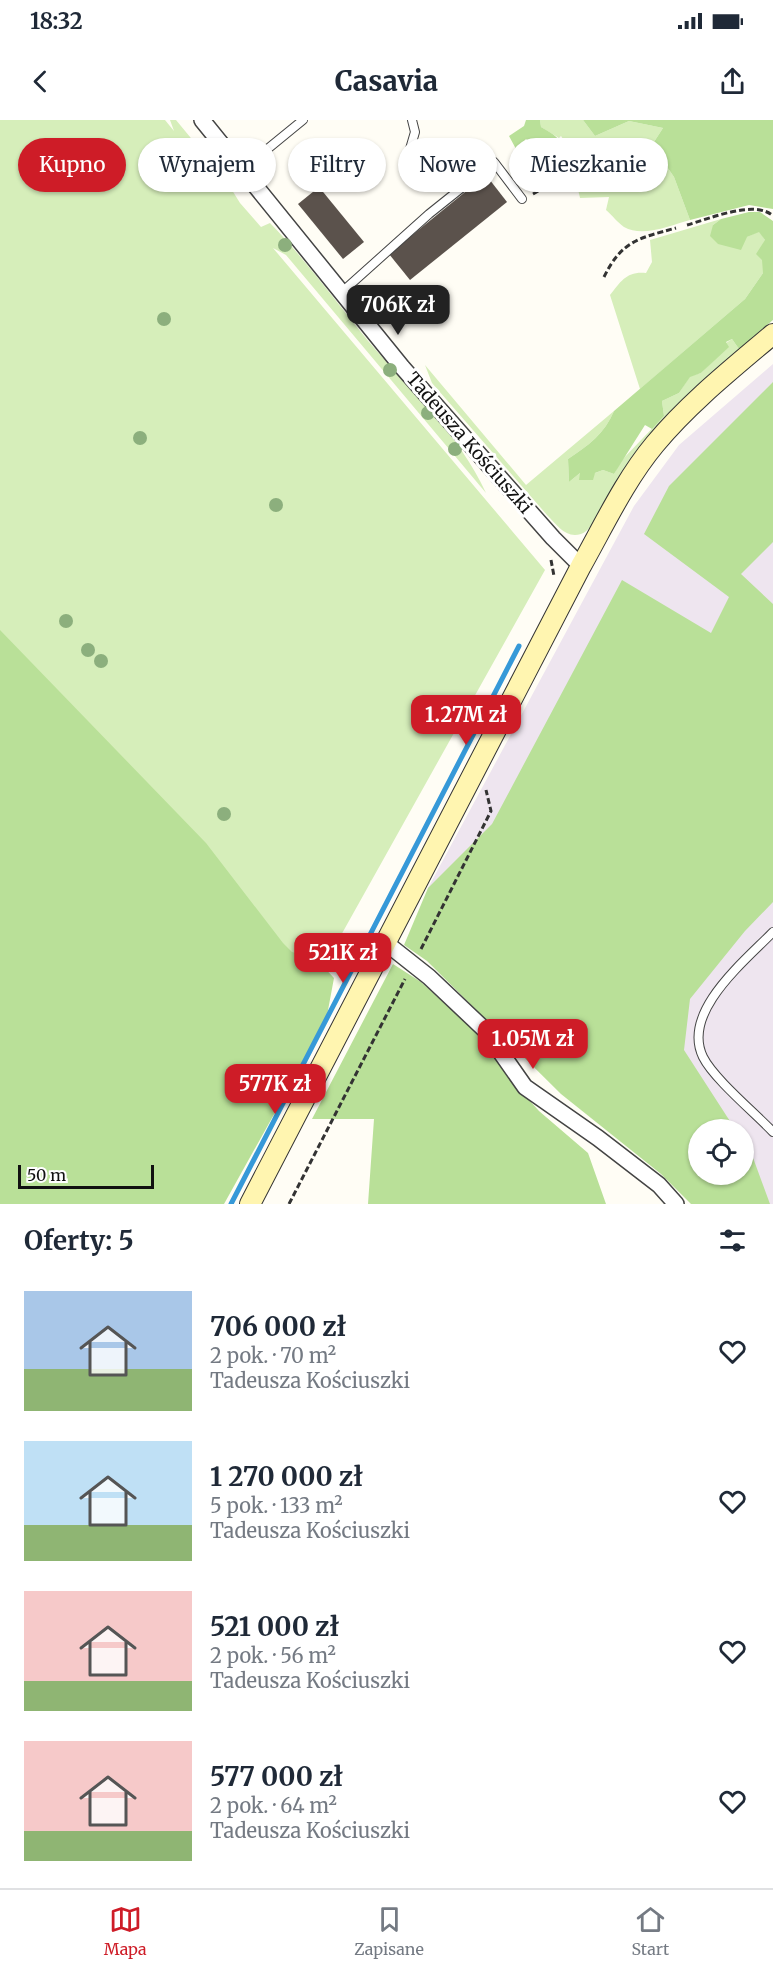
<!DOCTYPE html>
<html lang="pl">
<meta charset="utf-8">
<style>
body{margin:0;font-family:Merriweather,serif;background:#f2f2f3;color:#1f2937;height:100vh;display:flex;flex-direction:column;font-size:22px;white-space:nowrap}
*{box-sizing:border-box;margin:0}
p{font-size:20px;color:#747a83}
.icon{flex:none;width:33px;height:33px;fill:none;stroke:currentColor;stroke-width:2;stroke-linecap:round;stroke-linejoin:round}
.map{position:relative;height:1084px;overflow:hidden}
.side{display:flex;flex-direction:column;background:#fff;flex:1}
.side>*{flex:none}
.top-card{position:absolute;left:18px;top:18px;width:738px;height:54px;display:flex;gap:12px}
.controls{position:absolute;left:688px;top:999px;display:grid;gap:12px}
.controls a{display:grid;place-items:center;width:66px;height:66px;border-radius:50%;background:#fff;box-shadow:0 2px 4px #0004;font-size:30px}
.scale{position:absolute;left:18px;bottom:15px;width:136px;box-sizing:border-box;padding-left:6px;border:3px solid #111;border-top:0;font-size:16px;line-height:21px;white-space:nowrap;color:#111;-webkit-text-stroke:4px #fff;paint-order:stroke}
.price{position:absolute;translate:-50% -51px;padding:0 14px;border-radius:12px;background:#ce1c27;color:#fff;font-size:20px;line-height:39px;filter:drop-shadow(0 2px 3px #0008)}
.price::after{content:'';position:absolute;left:50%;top:36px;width:18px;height:14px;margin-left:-9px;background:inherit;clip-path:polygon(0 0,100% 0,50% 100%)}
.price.active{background:#222;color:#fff}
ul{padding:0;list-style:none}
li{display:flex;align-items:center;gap:18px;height:150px;padding:0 24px}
li span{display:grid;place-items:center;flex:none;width:168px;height:120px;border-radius:0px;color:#555}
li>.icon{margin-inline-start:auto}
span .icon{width:72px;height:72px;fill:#fffc;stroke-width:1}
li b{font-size:26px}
h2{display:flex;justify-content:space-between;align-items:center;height:72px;padding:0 24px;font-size:26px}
.pill{padding:0 21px;border-radius:27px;background:#fff;box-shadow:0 2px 4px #0004;font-size:21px;line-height:54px}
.pill.active{background:#ce1c27;color:#fff}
.status{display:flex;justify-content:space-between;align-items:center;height:42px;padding:0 30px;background:#fff;direction:ltr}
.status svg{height:16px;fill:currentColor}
header{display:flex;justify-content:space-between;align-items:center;height:78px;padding:0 24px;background:#fff;font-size:27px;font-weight:800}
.tab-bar{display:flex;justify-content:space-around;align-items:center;height:84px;border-top:2px solid #e0e1e3;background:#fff;font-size:16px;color:#747a83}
.tab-bar a{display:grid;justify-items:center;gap:3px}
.tab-bar .active{color:#ce1c27}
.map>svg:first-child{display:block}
</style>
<div class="status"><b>18:32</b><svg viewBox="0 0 49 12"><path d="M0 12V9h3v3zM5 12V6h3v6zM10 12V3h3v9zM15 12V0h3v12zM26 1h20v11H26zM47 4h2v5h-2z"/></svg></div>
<header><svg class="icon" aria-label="back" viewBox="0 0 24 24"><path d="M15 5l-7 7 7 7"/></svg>Casavia<svg class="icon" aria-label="share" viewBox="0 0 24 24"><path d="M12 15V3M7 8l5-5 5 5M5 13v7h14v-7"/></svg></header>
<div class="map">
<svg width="773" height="1084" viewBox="0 0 773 1084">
<rect width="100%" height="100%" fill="#fffdf5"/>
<path fill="#eee5ef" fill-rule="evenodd" d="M773 244V1084H723L428 768 634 386 679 325ZM699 1010H744V1054H699Z"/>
<g fill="#d6eeba">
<path d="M0 0H165L174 11 170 0H176L219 52 229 44 236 53 227 62 240 83 261 107 270 103C306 140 336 182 369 222 410 270 459 314 486 373L286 135 273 128 545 450 316 860 0 516Z"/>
<path d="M540 0H583L595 16 629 1 663 8 652 25 674 57 690 100C671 105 643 118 624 107 618 103 612 95 606 90L609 77 580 78 568 26 561 16 559 18 541 7Z"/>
<path d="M721 99 713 105 747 117 759 111 765 120 763 153 745 179 640 269 610 175C621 161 627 151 646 153L652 142 650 120Z"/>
<path d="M732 219 739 229C692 269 651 314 615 365 607 377 594 410 581 414 566 419 557 405 547 395L432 263 425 245 526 365 614 291C605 313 588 326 568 339L569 362 580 353V359L603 350 614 354 621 341 664 296 662 281 679 273 690 256 701 253 728 226 726 223Z"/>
</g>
<g fill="#b9e098">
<path d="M526 0H540L541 7C555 15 568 22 562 41L553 47 526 19 516 29 509 16 524 6Z"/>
<path d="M583 0H773V89L749 85 690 100 674 57 652 25 663 8 629 1 595 16Z"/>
<path d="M749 92H760L773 101V200L739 229 732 219 726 222 729 227 701 253 690 257 679 273 662 281 664 296 652 309 645 305 614 354 603 350 595 353 593 360H579L580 353 569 362 568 339C588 326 605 313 614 291L745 179 763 153 762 140 756 134 765 120 759 112 747 117 741 130 718 124 710 116 713 105 721 99Z"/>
<path d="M773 262V422L741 454 773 484V782L745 811 690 879 684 930 735 1009 699 1010V1054H744V1023L752 1035 770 1084H691L661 1054 561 974 427 841 404 825 428 768 492 704 622 460 711 513 729 477 644 414 669 366Z"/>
<path d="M0 510 206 723 283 823 292 832 316 839 334 858 326 901 224 1084H0Z"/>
<path d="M393 844 421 862 477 913 511 960 539 991 588 1033 606 1084H368L374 999H312Z"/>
</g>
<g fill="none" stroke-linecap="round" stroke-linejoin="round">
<path stroke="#3699d8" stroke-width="5" d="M231 1084 519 526"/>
</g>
<g fill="#5b524c">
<path d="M534 27 547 43 539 50 526 34Z"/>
<path d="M486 55 507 82 410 160 389 134Z"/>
<path d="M319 67 364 122 343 139 298 84Z"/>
</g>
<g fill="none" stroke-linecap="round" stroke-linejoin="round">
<defs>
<g id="lane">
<path d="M410 29 415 12 412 0"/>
<path d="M243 49 303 0"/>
<path d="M342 172 429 94 494 42 522 79"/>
<path d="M773 812C745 841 681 892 703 937 714 959 755 993 773 1012"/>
</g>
<g id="street">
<path d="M202 0 402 247 553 418 581 446"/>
<path d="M386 823 429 857 485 910 525 967 598 1018 659 1065 676 1084"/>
</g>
<path id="secondary" d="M250 1084 581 446C604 405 625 360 655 324 689 283 733 248 773 214"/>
</defs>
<use href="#lane" stroke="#444" stroke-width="10"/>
<use href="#street" stroke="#444" stroke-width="18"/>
<use href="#secondary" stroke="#333" stroke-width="22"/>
<g stroke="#333" stroke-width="3" stroke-dasharray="6 3" stroke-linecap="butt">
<path d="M533 74C553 63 574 42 561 18"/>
<path d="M687 105C709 99 755 79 773 96"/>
<path d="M604 157C622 120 640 118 676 108"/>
<path d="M551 440 554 456"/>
<path d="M421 829 491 691 486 670"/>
<path d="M289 1084 405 859"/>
</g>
<use href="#lane" stroke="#fff" stroke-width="8"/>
<use href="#street" stroke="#fff" stroke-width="15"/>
<use href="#secondary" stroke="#fff5b0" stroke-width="20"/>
</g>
<g fill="#8caf7d">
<circle cx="227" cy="56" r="7"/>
<circle cx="285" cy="125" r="7"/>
<circle cx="164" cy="199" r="7"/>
<circle cx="390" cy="250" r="7"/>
<circle cx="428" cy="293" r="7"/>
<circle cx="140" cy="318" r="7"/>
<circle cx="455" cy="329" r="7"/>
<circle cx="276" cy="385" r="7"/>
<circle cx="66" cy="501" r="7"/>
<circle cx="88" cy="530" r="7"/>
<circle cx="101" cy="541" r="7"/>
<circle cx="224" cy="694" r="7"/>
</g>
<g text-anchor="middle" stroke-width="6" stroke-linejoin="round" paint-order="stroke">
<g font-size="18" fill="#111" stroke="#fff">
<text transform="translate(469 323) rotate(49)" y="6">Tadeusza Kościuszki</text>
</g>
</g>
</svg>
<div class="controls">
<a><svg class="icon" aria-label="locate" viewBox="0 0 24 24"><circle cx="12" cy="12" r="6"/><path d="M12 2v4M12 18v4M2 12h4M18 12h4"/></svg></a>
</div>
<div class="scale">50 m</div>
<b class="price active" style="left:398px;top:216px">706K zł</b>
<b class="price" style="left:466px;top:626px">1.27M zł</b>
<b class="price" style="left:343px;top:864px">521K zł</b>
<b class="price" style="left:533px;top:950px">1.05M zł</b>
<b class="price" style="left:275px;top:995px">577K zł</b>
<div class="top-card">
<a class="pill active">Kupno</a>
<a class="pill">Wynajem</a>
<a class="pill">Filtry</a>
<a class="pill">Nowe</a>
<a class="pill">Mieszkanie</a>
</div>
</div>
<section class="side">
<h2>Oferty: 5<svg class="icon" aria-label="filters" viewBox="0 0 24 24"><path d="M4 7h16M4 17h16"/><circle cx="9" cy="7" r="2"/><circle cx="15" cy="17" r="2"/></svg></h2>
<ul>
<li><span style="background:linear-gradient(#a9c7e8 65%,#8fb573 0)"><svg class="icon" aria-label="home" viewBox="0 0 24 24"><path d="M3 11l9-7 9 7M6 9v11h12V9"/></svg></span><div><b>706 000 zł</b><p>2 pok. · 70 m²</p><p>Tadeusza Kościuszki</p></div><svg class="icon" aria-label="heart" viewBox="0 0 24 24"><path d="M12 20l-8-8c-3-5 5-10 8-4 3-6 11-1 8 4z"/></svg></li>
<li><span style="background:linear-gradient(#bfe0f5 70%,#8fb573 0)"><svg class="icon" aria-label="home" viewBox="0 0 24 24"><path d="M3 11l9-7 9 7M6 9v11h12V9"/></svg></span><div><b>1 270 000 zł</b><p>5 pok. · 133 m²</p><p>Tadeusza Kościuszki</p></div><svg class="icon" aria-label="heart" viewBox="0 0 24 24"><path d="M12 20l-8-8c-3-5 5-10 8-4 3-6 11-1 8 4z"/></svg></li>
<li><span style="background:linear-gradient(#f6c9c9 75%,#8fb573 0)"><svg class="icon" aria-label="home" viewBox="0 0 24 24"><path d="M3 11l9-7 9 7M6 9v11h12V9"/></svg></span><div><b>521 000 zł</b><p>2 pok. · 56 m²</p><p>Tadeusza Kościuszki</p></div><svg class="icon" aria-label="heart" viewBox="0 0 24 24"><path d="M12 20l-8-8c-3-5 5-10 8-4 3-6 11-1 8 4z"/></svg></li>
<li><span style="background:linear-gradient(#f6c9c9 75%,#8fb573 0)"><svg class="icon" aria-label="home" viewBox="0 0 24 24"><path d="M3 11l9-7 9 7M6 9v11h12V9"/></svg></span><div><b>577 000 zł</b><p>2 pok. · 64 m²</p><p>Tadeusza Kościuszki</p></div><svg class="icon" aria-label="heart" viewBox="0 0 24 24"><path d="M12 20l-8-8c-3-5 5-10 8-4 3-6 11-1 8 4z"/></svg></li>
</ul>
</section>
<nav class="tab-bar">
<a class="active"><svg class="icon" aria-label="map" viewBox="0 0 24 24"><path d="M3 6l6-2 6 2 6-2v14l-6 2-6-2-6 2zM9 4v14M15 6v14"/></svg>Mapa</a>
<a><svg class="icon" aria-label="saved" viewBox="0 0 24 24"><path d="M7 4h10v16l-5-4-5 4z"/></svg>Zapisane</a>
<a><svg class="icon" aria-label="home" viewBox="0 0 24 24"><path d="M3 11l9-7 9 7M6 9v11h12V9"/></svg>Start</a>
</nav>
